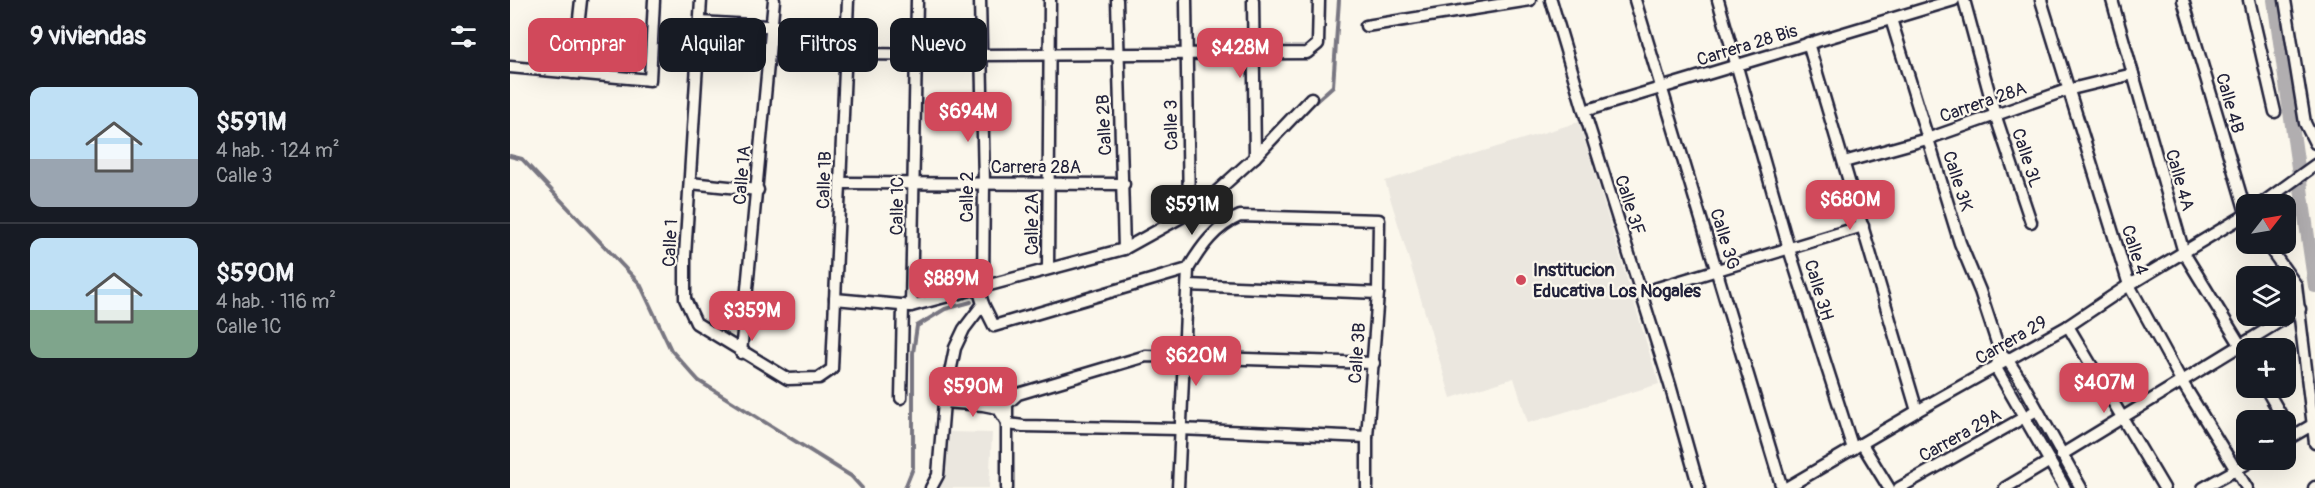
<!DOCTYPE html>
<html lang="es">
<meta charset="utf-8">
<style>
body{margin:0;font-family:Pangolin,sans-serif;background:#242831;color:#f1f3f6;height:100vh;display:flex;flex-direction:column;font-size:22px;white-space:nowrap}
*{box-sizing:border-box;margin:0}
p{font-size:20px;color:#9ea1a6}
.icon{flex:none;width:33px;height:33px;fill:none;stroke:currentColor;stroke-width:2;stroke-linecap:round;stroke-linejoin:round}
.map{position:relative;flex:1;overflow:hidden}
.panel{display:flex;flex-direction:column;background:#171b24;width:510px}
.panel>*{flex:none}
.banner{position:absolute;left:18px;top:18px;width:570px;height:54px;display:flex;gap:12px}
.needle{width:39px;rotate:59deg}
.tools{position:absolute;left:1726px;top:194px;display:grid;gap:12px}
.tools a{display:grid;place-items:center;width:60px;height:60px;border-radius:12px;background:#171b24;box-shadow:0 6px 24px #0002;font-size:30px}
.price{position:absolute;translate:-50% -51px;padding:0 14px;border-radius:12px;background:#d1495b;color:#fff;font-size:20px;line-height:39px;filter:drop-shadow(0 2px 3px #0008)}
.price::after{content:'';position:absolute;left:50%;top:36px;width:18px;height:14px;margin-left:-9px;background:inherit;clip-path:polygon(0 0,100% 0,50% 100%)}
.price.selected{background:#222;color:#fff}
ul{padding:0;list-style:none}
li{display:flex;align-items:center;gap:18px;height:150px;padding:0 30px}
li+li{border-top:2px solid #363941}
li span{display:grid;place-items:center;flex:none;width:168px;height:120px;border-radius:12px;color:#555}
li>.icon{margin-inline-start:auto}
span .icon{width:72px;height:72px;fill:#fffc;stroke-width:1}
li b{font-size:26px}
h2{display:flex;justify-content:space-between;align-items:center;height:72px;padding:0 30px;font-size:26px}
.chip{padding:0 21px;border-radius:12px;background:#171b24;box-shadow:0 6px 24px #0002;font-size:21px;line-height:54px}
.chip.selected{background:#d1495b;color:#fff}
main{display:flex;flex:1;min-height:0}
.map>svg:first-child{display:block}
</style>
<main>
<section class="panel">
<h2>9 viviendas<svg class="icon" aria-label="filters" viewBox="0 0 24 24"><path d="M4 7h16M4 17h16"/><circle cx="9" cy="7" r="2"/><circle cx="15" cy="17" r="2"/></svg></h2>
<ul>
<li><span style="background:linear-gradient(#bfe0f5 60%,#9aa5b1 0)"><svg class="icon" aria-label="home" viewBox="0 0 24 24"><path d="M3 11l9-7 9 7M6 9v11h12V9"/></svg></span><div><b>$591M</b><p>4 hab. · 124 m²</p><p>Calle 3</p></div></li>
<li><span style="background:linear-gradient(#bfe0f5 60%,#7fa58c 0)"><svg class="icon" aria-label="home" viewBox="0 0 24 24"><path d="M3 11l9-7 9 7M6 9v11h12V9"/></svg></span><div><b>$590M</b><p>4 hab. · 116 m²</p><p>Calle 1C</p></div></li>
</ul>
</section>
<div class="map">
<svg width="1805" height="488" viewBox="0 0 1805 488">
<rect width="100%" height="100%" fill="#fbf7ec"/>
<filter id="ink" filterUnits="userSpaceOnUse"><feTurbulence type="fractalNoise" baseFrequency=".0167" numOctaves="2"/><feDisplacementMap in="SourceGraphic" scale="12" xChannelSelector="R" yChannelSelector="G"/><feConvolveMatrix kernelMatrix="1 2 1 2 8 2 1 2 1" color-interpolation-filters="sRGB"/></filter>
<g filter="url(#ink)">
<g fill="#ebe7df">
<path d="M1069 122 1149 384 1018 423 1004 378 941 398 875 181Z"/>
<path d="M439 432 482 433 479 488H428Z"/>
</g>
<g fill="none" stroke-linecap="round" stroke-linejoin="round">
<g stroke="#787681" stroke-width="4">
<path d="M794 112 823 86 829 0"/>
<path d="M0 156 12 159 130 284 161 350 189 381 341 476 352 488"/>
<path d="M395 488 403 468V353L407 326 435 309 461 302"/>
</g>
<path stroke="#b1aeb0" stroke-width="14" d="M1764 0 1805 286"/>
<defs>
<g id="minor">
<path d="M191 0 175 256V299L186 323 278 379 309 378 322 369 338 0"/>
<path d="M607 0 614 249"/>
<path d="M676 0 679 213"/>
<path d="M743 0 745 157"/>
<path d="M1041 0 1074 111 1160 385 1189 488"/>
<path d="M1125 0 1272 488"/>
<path d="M1208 0 1279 249 1343 449"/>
<path d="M1454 0 1485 114 1521 222"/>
<path d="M1531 0 1619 285 1672 382 1737 488"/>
<path d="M1602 0 1674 253 1737 356"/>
<path d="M1673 0 1737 216"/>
<path d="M1739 0 1765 112"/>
<path d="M1775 0 1795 123 1805 143"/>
<path d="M1381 19 1450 243 1470 291 1490 352 1497 359 1512 382 1571 488"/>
<path d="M190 22 337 31"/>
<path d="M856 26 1020 0"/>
<path d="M1298 43 1407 411"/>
<path d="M336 54 470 55 797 53 808 44 809 0"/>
<path d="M0 67 140 80 144 0"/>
<path d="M63 73 71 0"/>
<path d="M1074 111 1444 0"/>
<path d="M1334 162 1417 139 1557 90 1623 74"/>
<path d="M180 183 248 190"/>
<path d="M330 183 614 184"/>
<path d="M1751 204 1805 165"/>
<path d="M1756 243 1786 285 1805 443"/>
<path d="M538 269 540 0"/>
<path d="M678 285 868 293"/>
<path d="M1131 293 1353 226"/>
<path d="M325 299 401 306 614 249 679 213 694 203 745 157 801 98"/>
<path d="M473 304 484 326 678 269"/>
<path d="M401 306 407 0"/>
<path d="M1558 326 1654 488"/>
<path d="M231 353 264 0"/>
<path d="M1488 361 1486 368 1555 488"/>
<path d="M1755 387 1774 420"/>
<path d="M391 398 393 305"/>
<path d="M434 402 473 405 488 408 498 424 513 426 669 429 857 437"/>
<path d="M1776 440 1802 425"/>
<path d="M1352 444 1379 488"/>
<path d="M1551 455 1790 309"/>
<path d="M421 488 428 475 434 402 445 348 454 329 473 304 469 291 473 286 474 183 470 0"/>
<path d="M497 488V404L508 394 636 356 864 363"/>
<path d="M668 488 678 269C691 247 706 226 730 216L869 220 868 293 857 437V488"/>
<path d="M1276 488 1407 411 1558 326 1619 285 1737 214"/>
<path d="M1389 488 1527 410"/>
<path d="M1495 488 1540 461"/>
<path d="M1693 488 1745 459"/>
<path d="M1804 488 1805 487"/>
</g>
</defs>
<use href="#minor" stroke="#22223b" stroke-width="15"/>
<use href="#minor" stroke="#fbf7ec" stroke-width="10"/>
</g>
</g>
<circle fill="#d1495b" stroke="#fbf7ec" stroke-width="2" cx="1011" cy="280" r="6"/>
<g text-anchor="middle" stroke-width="4.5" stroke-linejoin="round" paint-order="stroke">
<g font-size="18" fill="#22223b" stroke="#fbf7ec">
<text transform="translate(1237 45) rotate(-17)" y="6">Carrera 28 Bis</text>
<text transform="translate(1473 102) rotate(-19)" y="6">Carrera 28A</text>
<text transform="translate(1720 103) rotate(74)" y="6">Calle 4B</text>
<text transform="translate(594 125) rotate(-93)" y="6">Calle 2B</text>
<text transform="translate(661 125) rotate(-91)" y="6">Calle 3</text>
<text transform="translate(1517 158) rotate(72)" y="6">Calle 3L</text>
<text x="526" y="173">Carrera 28A</text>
<text transform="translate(232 175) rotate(-85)" y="6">Calle 1A</text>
<text transform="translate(314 180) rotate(-88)" y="6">Calle 1B</text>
<text transform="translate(1670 180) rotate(74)" y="6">Calle 4A</text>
<text transform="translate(1448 181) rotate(72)" y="6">Calle 3K</text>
<text transform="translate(457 197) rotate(-90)" y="6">Calle 2</text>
<text transform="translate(1120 205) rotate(72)" y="6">Calle 3F</text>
<text transform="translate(387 206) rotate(-89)" y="6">Calle 1C</text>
<text transform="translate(522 224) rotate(-90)" y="6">Calle 2A</text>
<text transform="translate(1215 239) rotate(73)" y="6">Calle 3G</text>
<text transform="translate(160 243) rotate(-87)" y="6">Calle 1</text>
<text transform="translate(1625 250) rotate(72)" y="6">Calle 4</text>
<text transform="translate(1309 290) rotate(73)" y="6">Calle 3H</text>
<text transform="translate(1501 340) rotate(-30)" y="6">Carrera 29</text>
<text transform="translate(847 353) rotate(-86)" y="6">Calle 3B</text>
<text transform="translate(1450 435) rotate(-29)" y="6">Carrera 29A</text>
</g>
<g font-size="18" font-weight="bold" fill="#22223b" stroke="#fbf7ec" text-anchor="start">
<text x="1023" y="276">Institucion<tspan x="1023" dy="21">Educativa Los Nogales</tspan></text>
</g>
</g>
</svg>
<div class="tools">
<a><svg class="needle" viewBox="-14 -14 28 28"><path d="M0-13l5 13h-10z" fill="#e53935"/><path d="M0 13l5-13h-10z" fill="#9ea1a6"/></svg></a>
<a><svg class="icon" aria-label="layers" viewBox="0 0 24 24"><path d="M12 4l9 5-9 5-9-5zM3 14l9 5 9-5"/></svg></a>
<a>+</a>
<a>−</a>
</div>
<b class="price" style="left:730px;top:79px">$428M</b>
<b class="price" style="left:458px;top:143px">$694M</b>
<b class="price" style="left:1340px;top:231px">$680M</b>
<b class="price selected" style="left:682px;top:236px">$591M</b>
<b class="price" style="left:441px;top:310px">$889M</b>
<b class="price" style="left:242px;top:342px">$359M</b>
<b class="price" style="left:686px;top:387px">$620M</b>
<b class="price" style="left:1594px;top:414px">$407M</b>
<b class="price" style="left:463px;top:418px">$590M</b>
<div class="banner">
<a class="chip selected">Comprar</a>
<a class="chip">Alquilar</a>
<a class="chip">Filtros</a>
<a class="chip">Nuevo</a>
</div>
</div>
</main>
